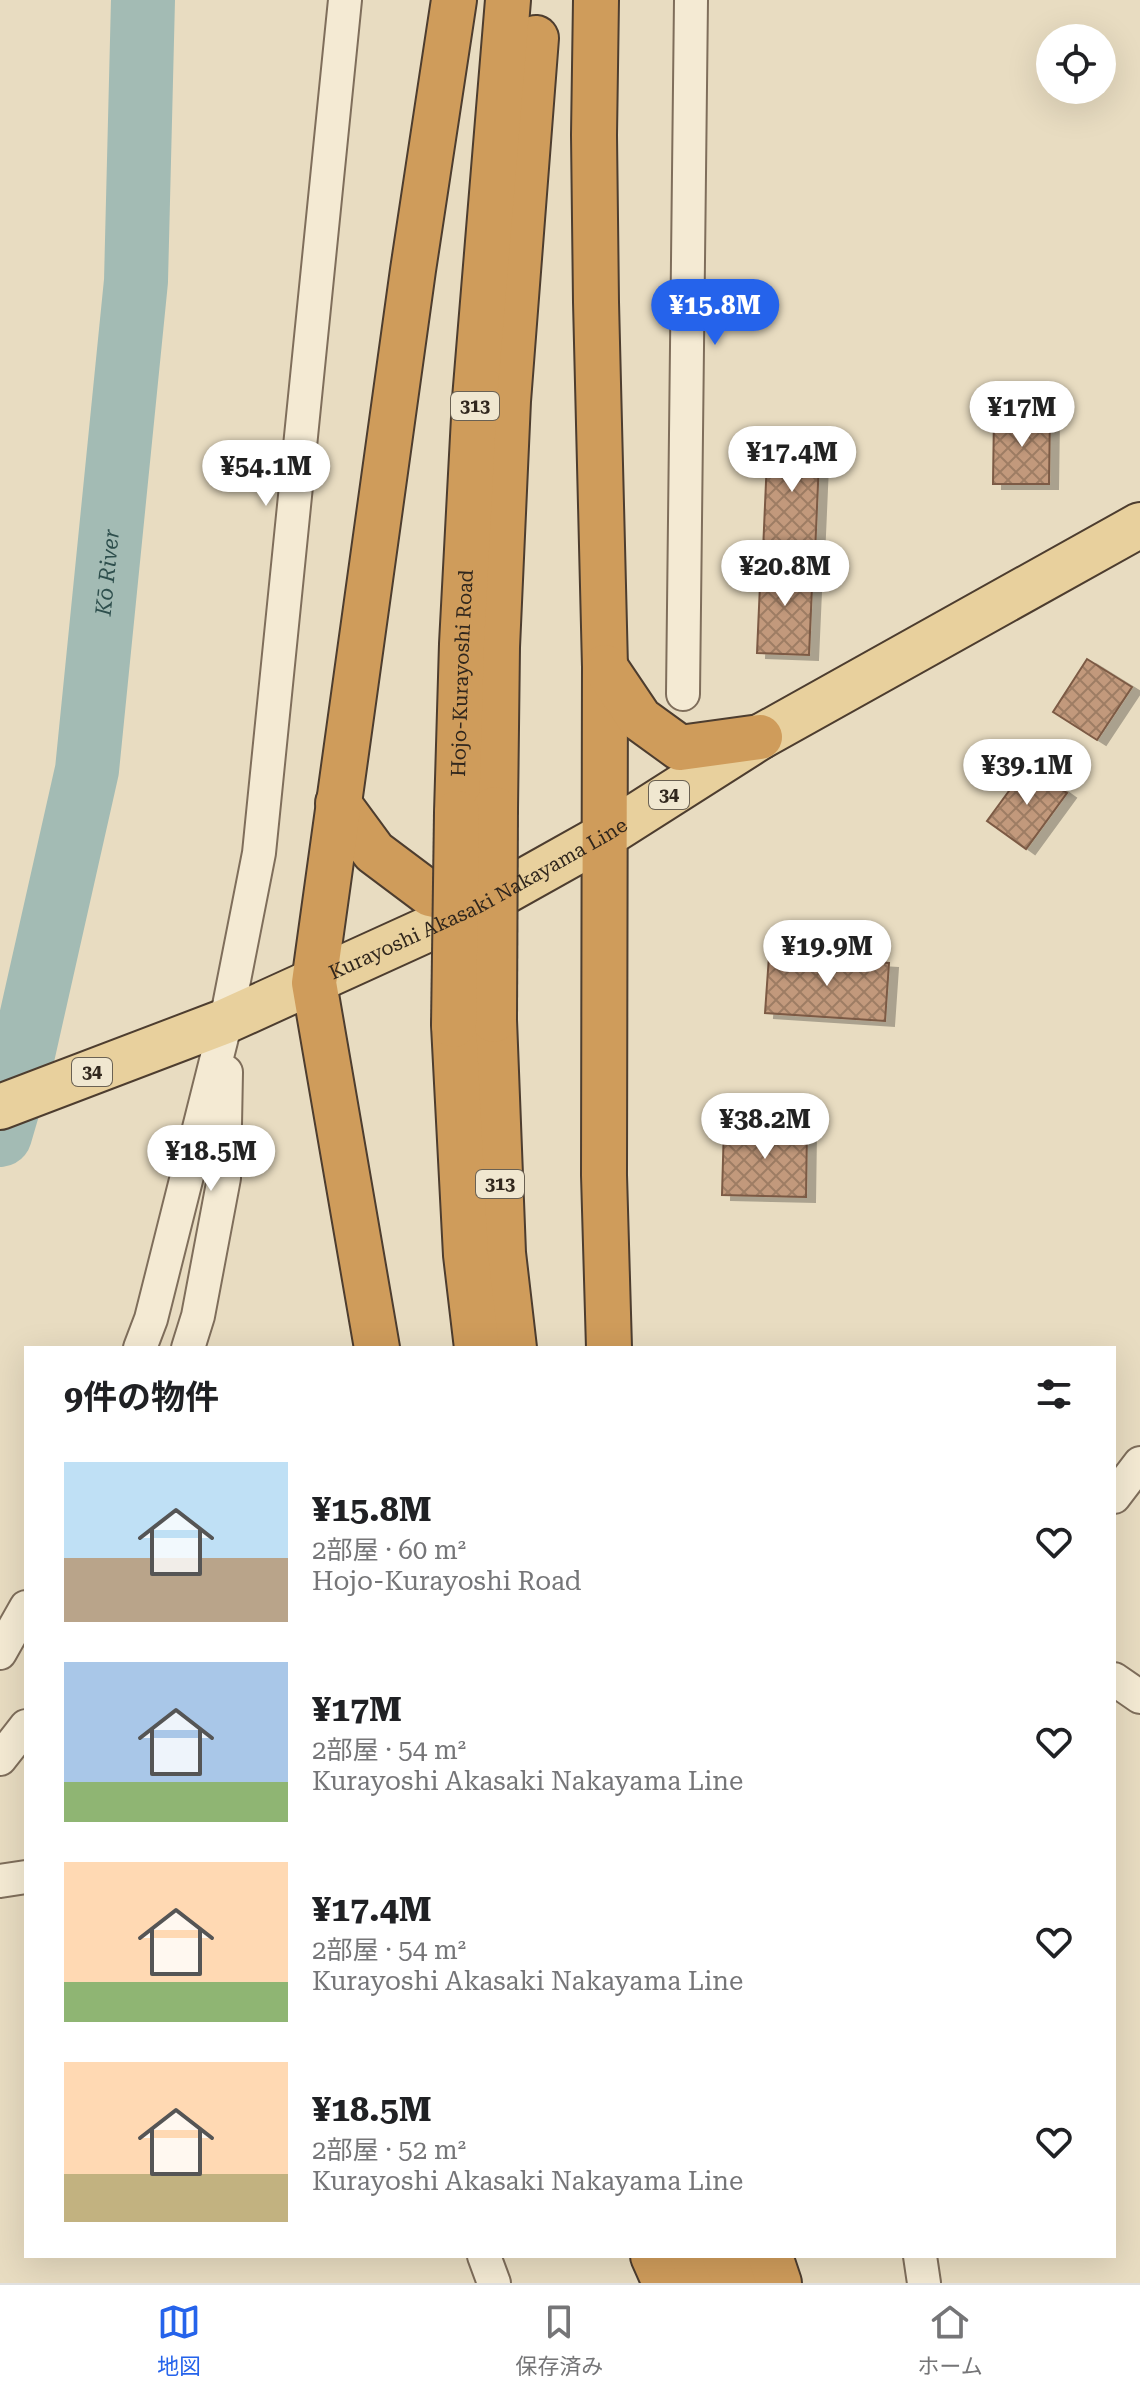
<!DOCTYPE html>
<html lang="ja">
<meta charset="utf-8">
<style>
body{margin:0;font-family:"Roboto Serif","Noto Sans JP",serif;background:#f6f6f6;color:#202124;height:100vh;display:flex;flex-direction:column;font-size:30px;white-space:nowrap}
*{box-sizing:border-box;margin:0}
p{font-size:26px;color:#757577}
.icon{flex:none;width:44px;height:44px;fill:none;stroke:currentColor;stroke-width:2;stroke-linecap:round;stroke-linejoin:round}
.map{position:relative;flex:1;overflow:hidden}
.drawer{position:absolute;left:24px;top:1346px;width:1092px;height:912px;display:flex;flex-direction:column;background:#fff;border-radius:0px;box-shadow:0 8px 32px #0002}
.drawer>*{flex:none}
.tools{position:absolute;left:1036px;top:24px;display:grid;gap:16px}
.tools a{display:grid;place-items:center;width:80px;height:80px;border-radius:50%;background:#fff;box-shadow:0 8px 32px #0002;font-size:40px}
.price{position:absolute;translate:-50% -68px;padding:0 18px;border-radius:28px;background:#fff;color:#222;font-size:26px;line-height:52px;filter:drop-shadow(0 2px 4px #0008)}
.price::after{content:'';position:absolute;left:50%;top:48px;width:24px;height:18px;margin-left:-12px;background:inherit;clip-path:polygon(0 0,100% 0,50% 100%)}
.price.selected{background:#2563eb;color:#fff}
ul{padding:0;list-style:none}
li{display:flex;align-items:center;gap:24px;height:200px;padding:0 40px}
li span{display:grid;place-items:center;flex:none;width:224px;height:160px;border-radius:0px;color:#555}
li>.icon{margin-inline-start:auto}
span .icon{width:96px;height:96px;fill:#fffc;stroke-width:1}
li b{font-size:34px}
h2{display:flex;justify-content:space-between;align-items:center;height:96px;padding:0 40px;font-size:34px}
.menu{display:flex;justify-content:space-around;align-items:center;height:112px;border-top:2px solid #e0e0e0;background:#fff;font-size:22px;color:#757577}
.menu a{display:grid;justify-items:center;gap:4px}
.menu .selected{color:#2563eb}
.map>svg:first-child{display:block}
</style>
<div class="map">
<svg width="1140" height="2283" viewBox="0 0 1140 2283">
<defs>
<pattern id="building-cross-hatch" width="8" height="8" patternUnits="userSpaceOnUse" patternTransform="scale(2)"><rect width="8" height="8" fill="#c2997b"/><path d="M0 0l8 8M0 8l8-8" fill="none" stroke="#9e7d64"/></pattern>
<filter id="shadow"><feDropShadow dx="9" dy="5" stdDeviation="0" flood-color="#0004"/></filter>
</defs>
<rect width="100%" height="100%" fill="#e8dcc1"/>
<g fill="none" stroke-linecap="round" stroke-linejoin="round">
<path stroke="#a3bbb4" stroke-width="64" id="s1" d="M0 1135 21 1063 87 770 136 281 143 0"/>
</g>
<g fill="url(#building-cross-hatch)" stroke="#7c5a44" stroke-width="2" filter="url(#shadow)">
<path d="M994 414H1050L1049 484H993Z"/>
<path d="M768 436 820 438 815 553 763 551Z"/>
<path d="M761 562 813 564 809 655 757 653Z"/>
<path d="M1087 659 1132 687 1097 740 1053 712Z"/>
<path d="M1028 765 1067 793 1026 849 987 821Z"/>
<path d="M769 956 889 963 885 1021 765 1013Z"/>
<path d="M724 1125 807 1128 806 1197 722 1195Z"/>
</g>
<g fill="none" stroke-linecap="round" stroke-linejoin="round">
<defs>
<g id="minor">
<path d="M683 694 691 0"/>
<path d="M140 1348 151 1319 226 1021 259 853 345 0"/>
<path d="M188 1348 198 1316 224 1178 226 1072"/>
<path d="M1114 1497 1140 1463"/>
<path d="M0 1653 26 1607"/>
<path d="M1114 1679 1140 1697"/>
<path d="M0 1759 26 1726"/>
<path d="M0 1881 26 1877"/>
<path d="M484 2256 494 2283"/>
<path d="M920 2256 924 2283"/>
</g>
<g id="primary">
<path id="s2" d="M0 1107 226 1021 481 905 606 835 760 737 1140 525"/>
</g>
<g id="motorway">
<path d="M596 0 594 135 596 302 605 667 604 1175 609 1348"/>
<path d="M605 667 640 719 680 748 760 737"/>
<path d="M338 803 374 852 430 894 481 905"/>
<path d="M495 809 497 647 508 401 536 38"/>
<path id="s3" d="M457 813 462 644 475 399 508 0"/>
<path d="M494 1020 503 1253 514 1348"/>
<path d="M454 1025 466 1255 477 1348"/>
<path d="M377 1348 314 983 413 270 454 0"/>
<path d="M653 2256 665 2283"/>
<path d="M693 2256 704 2283"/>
<path d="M725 2256 737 2283"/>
<path d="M770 2256 779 2283"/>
</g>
</defs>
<use href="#minor" stroke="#7f6e5b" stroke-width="36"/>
<use href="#primary" stroke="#4d3d2f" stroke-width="48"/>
<use href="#motorway" stroke="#4d3d2f" stroke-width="48"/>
<use href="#minor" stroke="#f4ead3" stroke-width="32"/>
<use href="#primary" stroke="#e8d09d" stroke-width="44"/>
<use href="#motorway" stroke="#cf9c5b" stroke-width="44"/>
<defs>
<g id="motorway-bridge">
<path d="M494 1020 495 809"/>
<path d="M454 1025 457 813"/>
</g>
</defs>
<use href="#motorway-bridge" stroke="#4d3d2f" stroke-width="48" stroke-linecap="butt"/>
<use href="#motorway-bridge" stroke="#cf9c5b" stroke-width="44"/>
</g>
<g text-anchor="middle" stroke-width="7" stroke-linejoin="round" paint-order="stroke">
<g fill="#f0e7d0" stroke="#6a6153" stroke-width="2">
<rect x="451" y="392" width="48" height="28" rx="6"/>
<rect x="649" y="781" width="40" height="28" rx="6"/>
<rect x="72" y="1058" width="40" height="28" rx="6"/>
<rect x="476" y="1170" width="48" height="28" rx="6"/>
</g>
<g font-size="18" font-weight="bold" fill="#31271d">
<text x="475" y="412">313</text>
<text x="669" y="801">34</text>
<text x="92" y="1078">34</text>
<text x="500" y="1190">313</text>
</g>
<g font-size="20" fill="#31271d" stroke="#f0e7d0">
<text dy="7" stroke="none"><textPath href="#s3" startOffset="140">Hojo-Kurayoshi Road</textPath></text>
<text dy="7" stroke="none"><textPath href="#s2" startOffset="522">Kurayoshi Akasaki Nakayama Line</textPath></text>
</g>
<g font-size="22" font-style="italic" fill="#2e4f4d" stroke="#f0e7d0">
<text dy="8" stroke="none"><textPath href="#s1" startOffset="574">Kō River</textPath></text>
</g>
</g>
</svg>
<div class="tools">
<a><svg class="icon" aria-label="locate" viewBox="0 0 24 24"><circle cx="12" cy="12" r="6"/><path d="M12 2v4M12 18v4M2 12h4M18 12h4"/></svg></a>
</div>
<b class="price selected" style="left:715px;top:347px">¥15.8M</b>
<b class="price" style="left:1022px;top:449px">¥17M</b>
<b class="price" style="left:792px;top:494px">¥17.4M</b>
<b class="price" style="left:266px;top:508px">¥54.1M</b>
<b class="price" style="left:785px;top:608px">¥20.8M</b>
<b class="price" style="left:1027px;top:807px">¥39.1M</b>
<b class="price" style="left:827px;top:988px">¥19.9M</b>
<b class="price" style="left:765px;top:1161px">¥38.2M</b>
<b class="price" style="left:211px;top:1193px">¥18.5M</b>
<section class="drawer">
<h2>9件の物件<svg class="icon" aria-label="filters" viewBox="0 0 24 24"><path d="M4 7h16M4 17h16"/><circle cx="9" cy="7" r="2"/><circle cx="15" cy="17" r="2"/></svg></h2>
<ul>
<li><span style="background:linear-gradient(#bfe0f5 60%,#b9a48a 0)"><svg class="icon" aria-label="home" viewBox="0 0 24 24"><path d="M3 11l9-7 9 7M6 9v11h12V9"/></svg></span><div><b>¥15.8M</b><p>2部屋 · 60 m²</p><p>Hojo-Kurayoshi Road</p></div><svg class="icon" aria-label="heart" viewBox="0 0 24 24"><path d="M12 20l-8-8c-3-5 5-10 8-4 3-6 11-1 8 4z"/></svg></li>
<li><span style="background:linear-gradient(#a9c7e8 75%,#8fb573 0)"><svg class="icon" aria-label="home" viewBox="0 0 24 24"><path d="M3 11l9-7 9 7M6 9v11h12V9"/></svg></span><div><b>¥17M</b><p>2部屋 · 54 m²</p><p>Kurayoshi Akasaki Nakayama Line</p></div><svg class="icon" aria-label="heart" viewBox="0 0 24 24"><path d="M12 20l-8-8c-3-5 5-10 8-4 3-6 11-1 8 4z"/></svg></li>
<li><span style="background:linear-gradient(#ffd9b3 75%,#8fb573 0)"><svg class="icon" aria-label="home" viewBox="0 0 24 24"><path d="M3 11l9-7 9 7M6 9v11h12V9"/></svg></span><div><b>¥17.4M</b><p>2部屋 · 54 m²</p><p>Kurayoshi Akasaki Nakayama Line</p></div><svg class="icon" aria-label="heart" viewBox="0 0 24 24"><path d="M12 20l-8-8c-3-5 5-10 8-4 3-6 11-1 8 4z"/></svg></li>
<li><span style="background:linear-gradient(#ffd9b3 70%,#c2b280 0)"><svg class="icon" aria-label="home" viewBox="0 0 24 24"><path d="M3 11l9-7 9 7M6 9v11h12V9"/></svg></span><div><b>¥18.5M</b><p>2部屋 · 52 m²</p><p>Kurayoshi Akasaki Nakayama Line</p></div><svg class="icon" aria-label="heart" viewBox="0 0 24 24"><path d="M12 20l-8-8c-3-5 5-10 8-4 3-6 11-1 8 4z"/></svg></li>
</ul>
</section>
</div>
<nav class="menu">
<a class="selected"><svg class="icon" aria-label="map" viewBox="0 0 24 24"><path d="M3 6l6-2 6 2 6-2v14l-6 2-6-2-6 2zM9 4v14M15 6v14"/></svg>地図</a>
<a><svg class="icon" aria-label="saved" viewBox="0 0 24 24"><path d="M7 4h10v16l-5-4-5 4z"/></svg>保存済み</a>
<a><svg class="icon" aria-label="home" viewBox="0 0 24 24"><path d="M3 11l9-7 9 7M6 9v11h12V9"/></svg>ホーム</a>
</nav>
